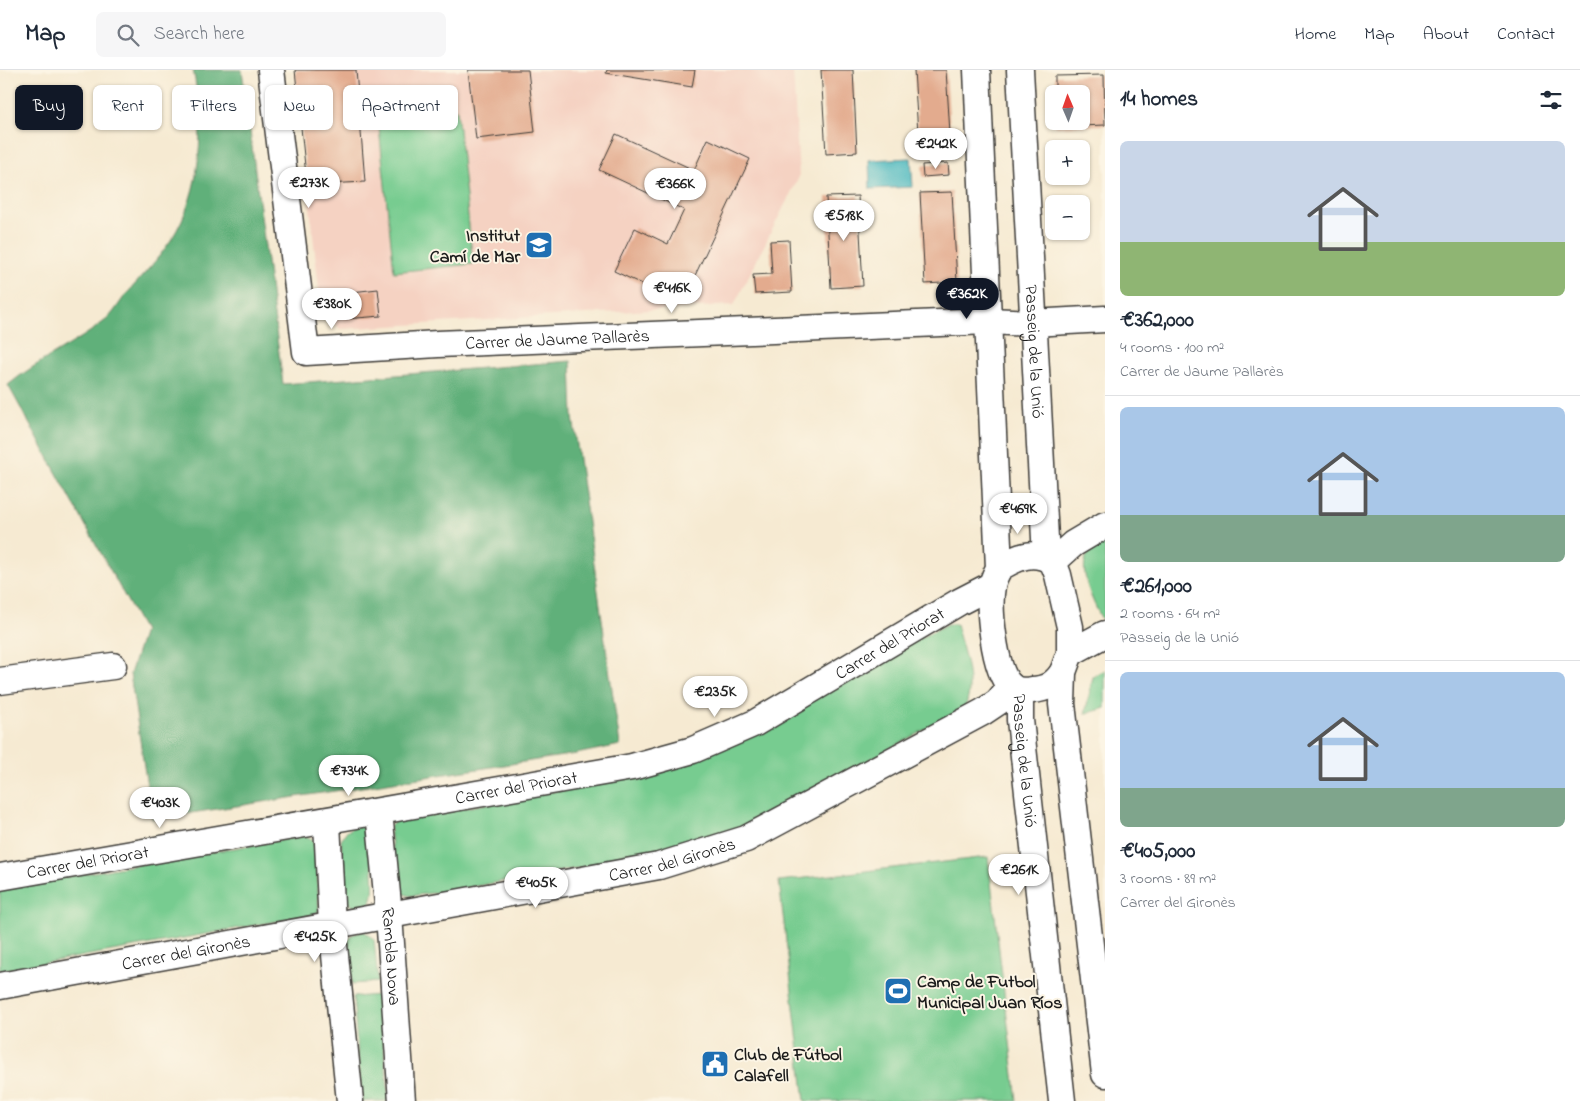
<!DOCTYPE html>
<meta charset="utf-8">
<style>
body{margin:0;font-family:"Indie Flower",sans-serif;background:#f6f6f7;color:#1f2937;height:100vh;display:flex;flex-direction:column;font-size:19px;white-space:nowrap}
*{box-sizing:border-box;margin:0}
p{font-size:16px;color:#747a83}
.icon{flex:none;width:28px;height:28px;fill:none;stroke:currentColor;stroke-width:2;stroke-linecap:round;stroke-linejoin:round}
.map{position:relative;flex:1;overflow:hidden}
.details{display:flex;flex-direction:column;background:#fff;width:475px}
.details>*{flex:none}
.guide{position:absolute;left:15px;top:15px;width:475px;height:45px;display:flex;gap:10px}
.needle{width:32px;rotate:358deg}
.fabs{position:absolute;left:1045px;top:15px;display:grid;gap:10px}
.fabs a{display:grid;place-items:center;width:45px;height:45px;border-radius:8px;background:#fff;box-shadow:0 1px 4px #0004;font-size:25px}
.price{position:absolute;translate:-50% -42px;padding:0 11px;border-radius:18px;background:#fff;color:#222;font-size:16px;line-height:32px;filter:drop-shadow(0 1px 2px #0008)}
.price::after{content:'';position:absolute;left:50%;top:30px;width:15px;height:11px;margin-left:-8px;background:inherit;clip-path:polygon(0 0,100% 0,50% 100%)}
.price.current{background:#111827;color:#fff}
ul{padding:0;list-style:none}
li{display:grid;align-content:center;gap:10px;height:265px;padding:0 15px}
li+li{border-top:1px solid #e0e1e3}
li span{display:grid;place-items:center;height:155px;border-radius:8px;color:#555}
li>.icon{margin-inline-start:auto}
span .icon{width:90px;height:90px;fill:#fffc;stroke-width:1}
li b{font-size:21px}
h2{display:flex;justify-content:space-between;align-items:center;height:60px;padding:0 15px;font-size:21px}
.tag{padding:0 18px;border-radius:8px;background:#fff;box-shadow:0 1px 4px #0004;font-size:18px;line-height:45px}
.tag.current{background:#111827;color:#fff}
header{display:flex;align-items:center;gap:30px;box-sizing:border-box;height:70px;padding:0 25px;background:#fff;border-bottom:1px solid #e0e1e3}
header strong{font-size:24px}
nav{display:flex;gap:28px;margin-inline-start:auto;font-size:18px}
.search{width:350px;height:45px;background:#f6f6f7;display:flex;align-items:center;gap:12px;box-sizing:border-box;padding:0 18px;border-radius:8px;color:#747a83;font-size:19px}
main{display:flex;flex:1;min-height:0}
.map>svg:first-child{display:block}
</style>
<header>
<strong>Map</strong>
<div class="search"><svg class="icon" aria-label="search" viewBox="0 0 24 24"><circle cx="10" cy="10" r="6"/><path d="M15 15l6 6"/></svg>Search here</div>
<nav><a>Home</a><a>Map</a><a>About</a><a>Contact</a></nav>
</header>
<main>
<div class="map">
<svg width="1105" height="1031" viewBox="0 0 1105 1031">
<rect width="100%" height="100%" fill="#fcf5e5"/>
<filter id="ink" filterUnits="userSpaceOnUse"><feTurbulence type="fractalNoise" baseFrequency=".02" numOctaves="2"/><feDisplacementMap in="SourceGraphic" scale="10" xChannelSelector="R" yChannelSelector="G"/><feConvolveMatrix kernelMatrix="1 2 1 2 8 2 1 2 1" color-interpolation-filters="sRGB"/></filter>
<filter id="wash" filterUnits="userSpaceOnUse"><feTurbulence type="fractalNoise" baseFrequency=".0096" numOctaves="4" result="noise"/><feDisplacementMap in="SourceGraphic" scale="20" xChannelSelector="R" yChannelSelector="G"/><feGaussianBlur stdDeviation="1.12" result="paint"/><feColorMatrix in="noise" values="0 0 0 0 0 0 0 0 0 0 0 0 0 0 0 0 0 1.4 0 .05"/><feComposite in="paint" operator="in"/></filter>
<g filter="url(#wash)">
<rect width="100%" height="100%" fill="#f6ead2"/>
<path fill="#f5d2c2" d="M295 0H793L799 107 734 235 340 259 321 238Z"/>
<g fill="#77cc90" stroke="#4a7456">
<path d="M457 40 473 194 394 202 378 48Z"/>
<path d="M1105 473V548L1102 549C1094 535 1077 499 1088 484 1092 479 1100 476 1105 473Z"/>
<path d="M948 554H956C962 578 976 613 965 637L744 760 680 780 448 821 410 826 396 821 390 757 395 751 652 703Z"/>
<path d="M1105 600V638L1085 644 1093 607Z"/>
<path d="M355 756 364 758C371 772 375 808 373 824 372 832 368 836 362 840L351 835 346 828 341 771 345 763Z"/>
<path d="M306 766 313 770 316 777 319 841 312 845 0 901V818Z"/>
<path d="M988 787 1017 1031H805L779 811Z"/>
<path d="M364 861 374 869 378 912 352 914 348 872 351 865Z"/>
<path d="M379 925 389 1031H362L353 927Z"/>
</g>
<path fill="#61b07a" stroke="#3e664b" d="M193 0H242L283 314 571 291 573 347 620 675 576 684 152 749 130 604 144 561 8 315C38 290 76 274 106 250 116 241 121 229 130 220 144 204 159 188 171 170 203 120 205 56 193 0Z"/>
<path fill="#49b8bf" stroke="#326a6e" d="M911 88 913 117 870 119 869 90Z"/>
<g id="blocks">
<g fill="#e3ab8e">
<path d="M295 0H356L365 112 307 115Z"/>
<path d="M468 0H528L535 62 476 69Z"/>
<path d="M607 0H695L692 17 606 3Z"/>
<path d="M821 0H853L857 82 826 84Z"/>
<path d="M914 0H946L951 79 919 80Z"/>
<path d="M1104 5 1105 55 1056 57V51H1081V24H1055V6Z"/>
<path d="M616 64 694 100 708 69 750 89 682 233 614 201 635 158 668 174 684 140 599 100Z"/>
<path d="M948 93 949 105 923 107 922 95Z"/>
<path d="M952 122 957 212 925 214 920 123Z"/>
<path d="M858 126 863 216 831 218 826 127Z"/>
<path d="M789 170 792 222 755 224 753 205 772 204 770 171Z"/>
<path d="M378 219 381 246 345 249 343 223Z"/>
</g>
</g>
</g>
<g filter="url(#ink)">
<use href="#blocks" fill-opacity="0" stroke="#3d3b37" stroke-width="1"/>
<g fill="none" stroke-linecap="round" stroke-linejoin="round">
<defs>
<g id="street">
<path id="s1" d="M271 0 306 282 438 274 988 251 1032 253 1105 249"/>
<path d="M977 0 999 498C996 504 993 509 992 516 988 538 994 599 1010 616 1016 622 1025 621 1032 620 1047 619 1055 614 1063 602"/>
<path id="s2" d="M1020 0 1046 487"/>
<path d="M1053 492 1073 474 1105 455"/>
<path d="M999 498C1017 487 1034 479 1053 492L1058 505 1070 557V583L1063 602 1062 634 1105 1004"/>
<path d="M1070 583 1105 564"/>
<path d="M0 611 113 596"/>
<path id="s3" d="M1020 621V650L1062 1031"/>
<path id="s4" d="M379 742 389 845 402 1031"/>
<path d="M327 752 332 856 350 1031"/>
<path id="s5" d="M0 807 632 697 693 680 755 653 959 532 992 515"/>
<path id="s6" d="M0 916 659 796 746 769 983 642 998 632 1011 616"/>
</g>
</defs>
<use href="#street" stroke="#3d3b37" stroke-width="29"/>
<use href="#street" stroke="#fff" stroke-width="26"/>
</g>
</g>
<defs>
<symbol id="school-square" viewBox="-11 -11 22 22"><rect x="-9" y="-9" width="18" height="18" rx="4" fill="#1f6fb2" stroke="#fcf5e5"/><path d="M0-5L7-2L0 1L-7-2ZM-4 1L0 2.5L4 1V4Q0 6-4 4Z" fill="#fff"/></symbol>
<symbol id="stadium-square" viewBox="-11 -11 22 22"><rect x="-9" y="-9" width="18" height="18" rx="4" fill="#1f6fb2" stroke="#fcf5e5"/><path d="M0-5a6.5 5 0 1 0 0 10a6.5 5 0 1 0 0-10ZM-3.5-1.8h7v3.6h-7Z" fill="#fff"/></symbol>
<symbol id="civic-square" viewBox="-11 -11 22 22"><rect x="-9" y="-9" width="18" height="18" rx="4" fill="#1f6fb2" stroke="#fcf5e5"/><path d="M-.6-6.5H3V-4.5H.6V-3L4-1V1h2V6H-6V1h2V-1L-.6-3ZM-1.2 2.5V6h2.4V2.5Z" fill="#fff"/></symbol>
</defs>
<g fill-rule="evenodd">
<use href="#school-square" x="523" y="159" width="32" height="32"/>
<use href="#stadium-square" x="882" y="905" width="32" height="32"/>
<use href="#civic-square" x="699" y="978" width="32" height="32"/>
</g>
<g text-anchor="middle" stroke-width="4" stroke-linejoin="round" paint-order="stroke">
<g font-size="18" font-weight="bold" fill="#1c1c1c" stroke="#fcf5e5" text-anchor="start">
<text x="520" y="171" text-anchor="end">Institut<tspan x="520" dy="21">Camí de Mar</tspan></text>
<text x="917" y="917">Camp de Futbol<tspan x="917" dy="21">Municipal Juan Ríos</tspan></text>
<text x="734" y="990">Club de Fútbol<tspan x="734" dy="21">Calafell</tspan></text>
</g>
<g font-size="18" fill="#1c1c1c" stroke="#fcf5e5">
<text dy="6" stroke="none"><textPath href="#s1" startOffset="536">Carrer de Jaume Pallarès</textPath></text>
<text dy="6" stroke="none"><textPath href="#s2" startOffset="282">Passeig de la Unió</textPath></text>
<text dy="6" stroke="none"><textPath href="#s5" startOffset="929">Carrer del Priorat</textPath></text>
<text dy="6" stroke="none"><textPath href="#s3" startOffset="70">Passeig de la Unió</textPath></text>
<text dy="6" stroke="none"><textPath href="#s5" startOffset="524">Carrer del Priorat</textPath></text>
<text dy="6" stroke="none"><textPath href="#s6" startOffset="684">Carrer del Gironès</textPath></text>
<text dy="6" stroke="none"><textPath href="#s5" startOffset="89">Carrer del Priorat</textPath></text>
<text dy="6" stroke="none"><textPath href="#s6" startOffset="189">Carrer del Gironès</textPath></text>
<text dy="6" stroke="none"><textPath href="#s4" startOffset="145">Rambla Nova</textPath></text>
</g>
</g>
</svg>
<div class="fabs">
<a><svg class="needle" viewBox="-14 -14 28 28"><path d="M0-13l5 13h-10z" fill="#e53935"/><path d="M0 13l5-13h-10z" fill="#747a83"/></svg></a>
<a>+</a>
<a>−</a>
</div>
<b class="price" style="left:936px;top:100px">€242K</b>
<b class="price" style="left:309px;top:139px">€273K</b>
<b class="price" style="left:675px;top:140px">€366K</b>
<b class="price" style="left:844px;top:172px">€518K</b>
<b class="price" style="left:672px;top:244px">€416K</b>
<b class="price current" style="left:967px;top:250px">€362K</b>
<b class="price" style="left:332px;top:260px">€380K</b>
<b class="price" style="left:1018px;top:465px">€469K</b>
<b class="price" style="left:715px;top:648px">€235K</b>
<b class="price" style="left:349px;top:727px">€734K</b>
<b class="price" style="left:160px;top:759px">€403K</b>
<b class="price" style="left:1019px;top:826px">€261K</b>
<b class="price" style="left:536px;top:839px">€405K</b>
<b class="price" style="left:315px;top:893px">€425K</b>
<div class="guide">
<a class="tag current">Buy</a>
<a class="tag">Rent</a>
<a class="tag">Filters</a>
<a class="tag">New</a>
<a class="tag">Apartment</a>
</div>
</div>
<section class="details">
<h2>14 homes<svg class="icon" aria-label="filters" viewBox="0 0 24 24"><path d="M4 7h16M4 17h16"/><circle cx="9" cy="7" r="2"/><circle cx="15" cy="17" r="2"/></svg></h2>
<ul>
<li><span style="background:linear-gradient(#c9d6e8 65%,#8fb573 0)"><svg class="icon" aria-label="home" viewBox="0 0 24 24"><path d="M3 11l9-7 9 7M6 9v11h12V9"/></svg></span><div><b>€362,000</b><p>4 rooms · 100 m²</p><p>Carrer de Jaume Pallarès</p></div></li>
<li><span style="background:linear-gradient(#a9c7e8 70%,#7fa58c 0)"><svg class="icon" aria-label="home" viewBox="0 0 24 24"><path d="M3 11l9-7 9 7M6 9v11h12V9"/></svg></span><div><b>€261,000</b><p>2 rooms · 64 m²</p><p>Passeig de la Unió</p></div></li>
<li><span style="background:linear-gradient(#a9c7e8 75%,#7fa58c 0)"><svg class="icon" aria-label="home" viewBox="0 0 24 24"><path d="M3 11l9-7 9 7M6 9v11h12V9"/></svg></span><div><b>€405,000</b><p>3 rooms · 89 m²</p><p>Carrer del Gironès</p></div></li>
</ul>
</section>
</main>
